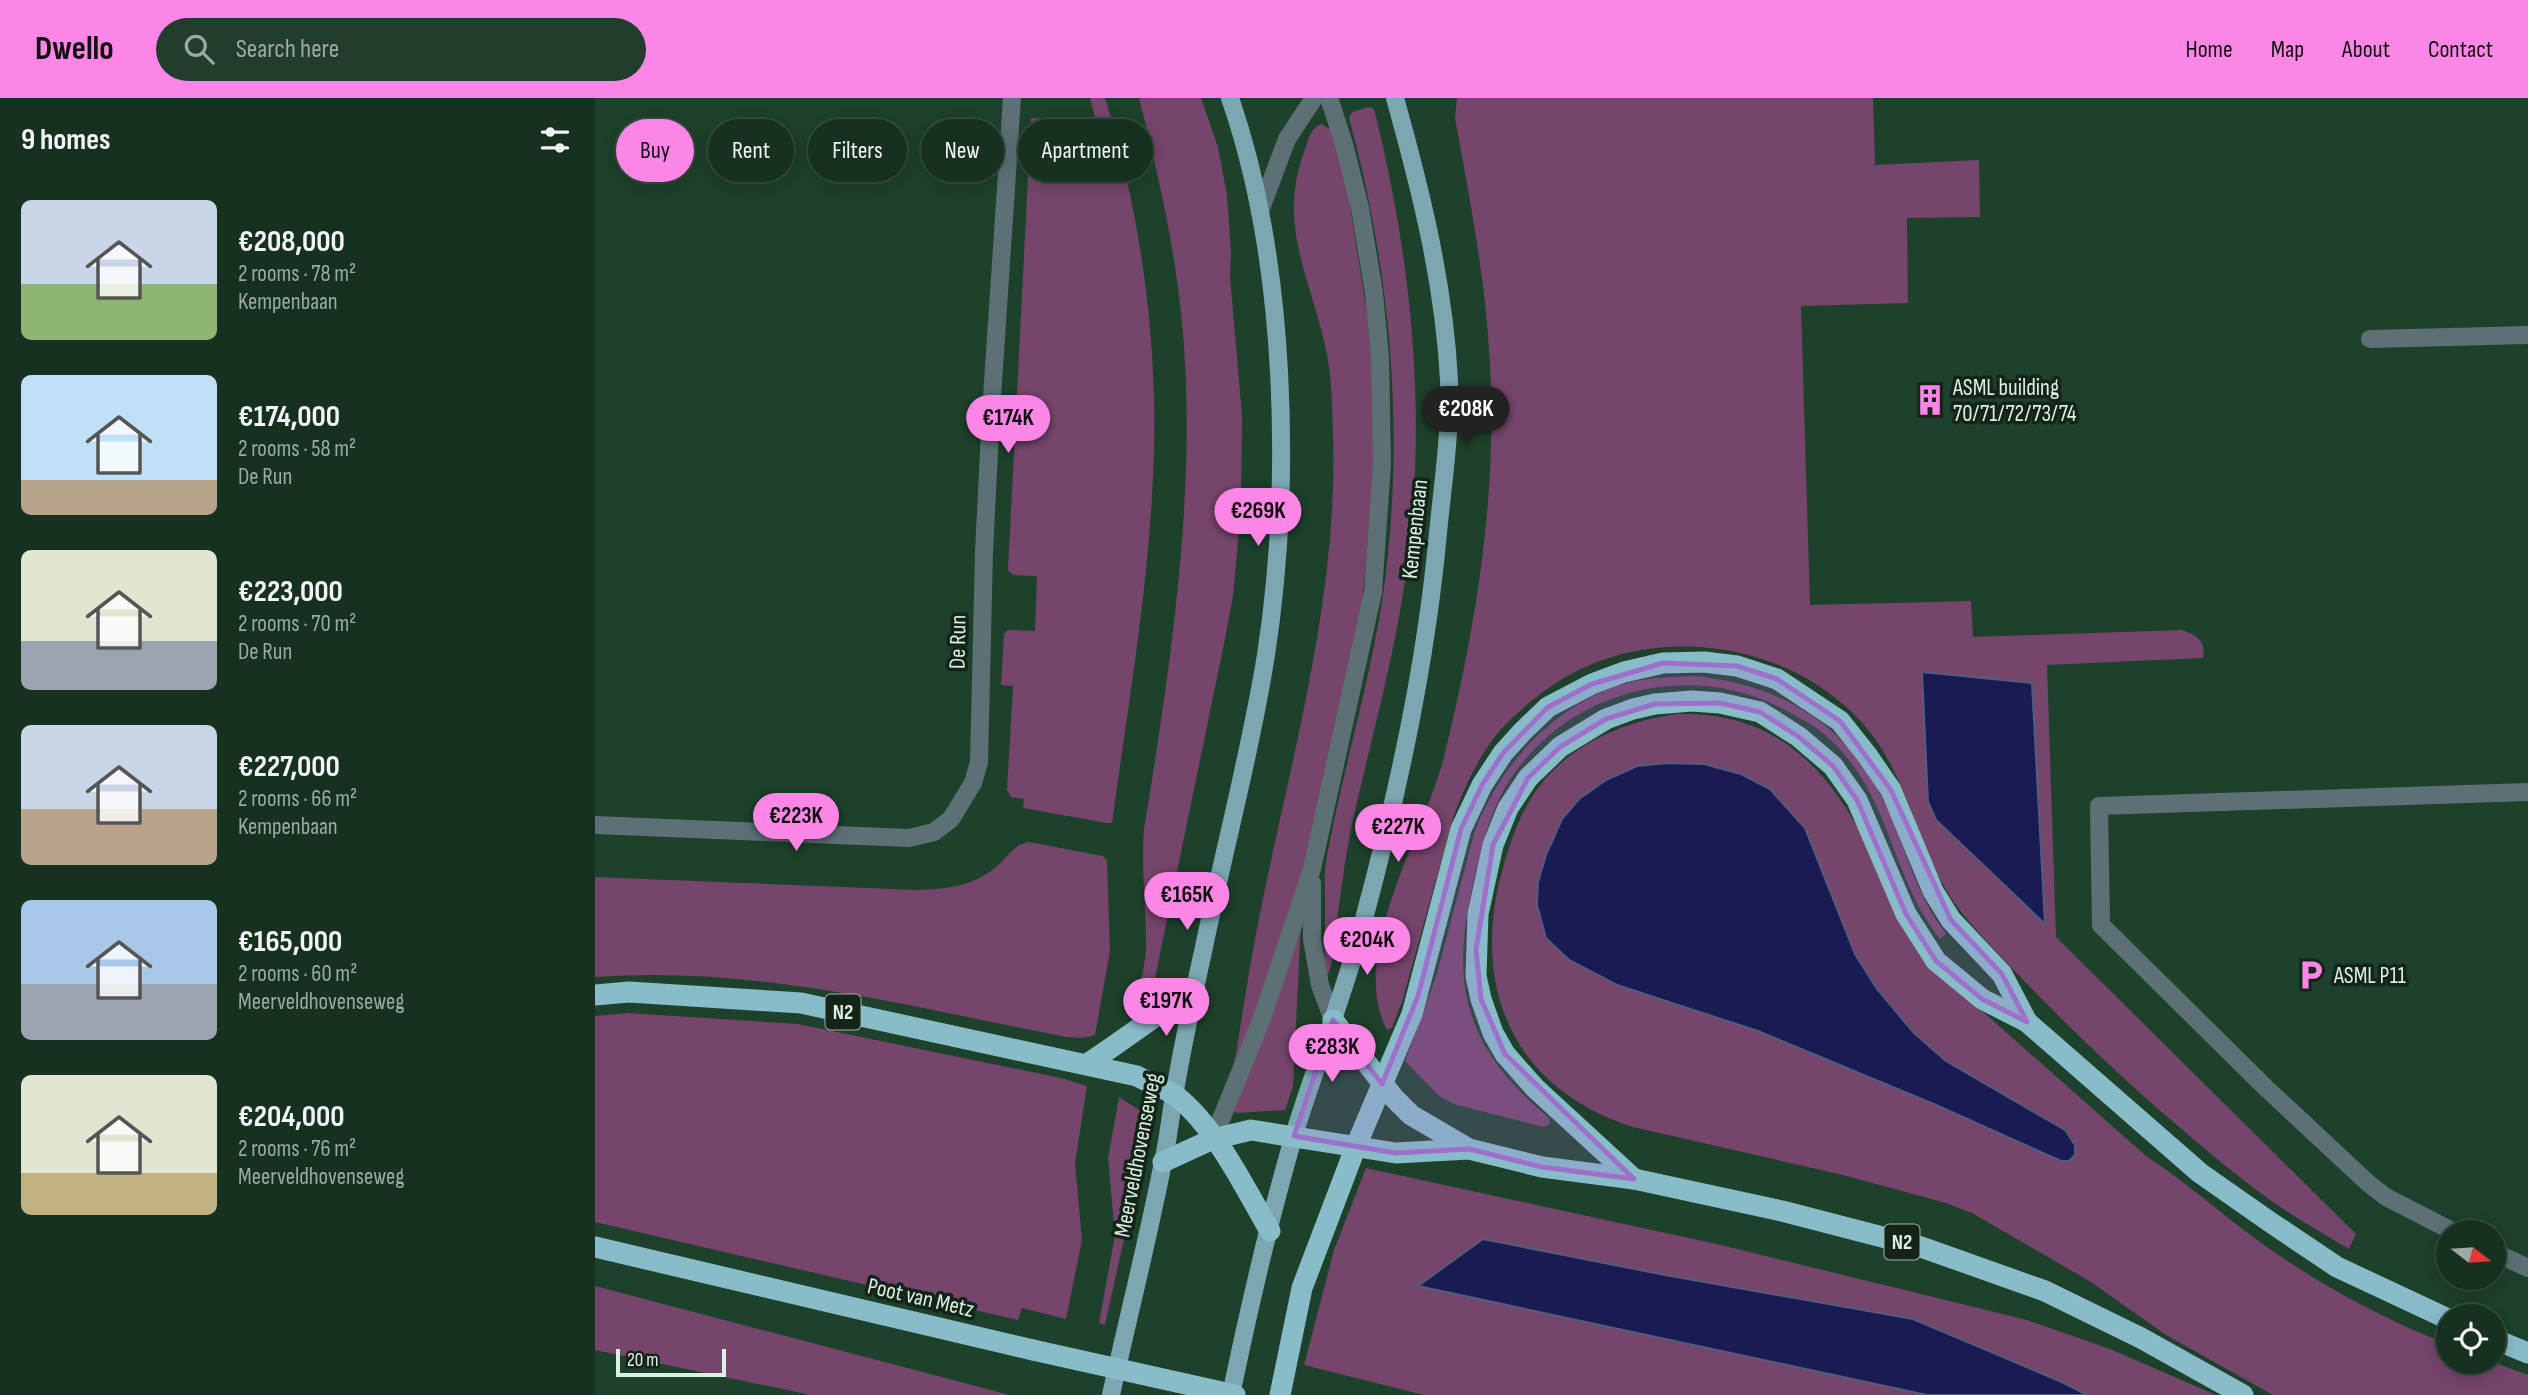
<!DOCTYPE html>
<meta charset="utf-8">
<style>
body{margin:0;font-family:"Sofia Sans Condensed",sans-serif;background:#233d2d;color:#f1f3f6;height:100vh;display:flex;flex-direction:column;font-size:26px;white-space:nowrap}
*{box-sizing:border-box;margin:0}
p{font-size:23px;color:#9ea9a5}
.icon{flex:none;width:38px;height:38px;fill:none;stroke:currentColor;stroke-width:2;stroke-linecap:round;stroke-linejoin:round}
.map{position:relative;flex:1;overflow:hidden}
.drawer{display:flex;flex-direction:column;background:#163120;width:595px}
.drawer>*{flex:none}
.top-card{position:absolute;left:21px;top:21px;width:665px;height:63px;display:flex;gap:14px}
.needle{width:46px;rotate:107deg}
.buttons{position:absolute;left:1841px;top:1122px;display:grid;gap:14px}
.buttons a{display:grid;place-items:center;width:70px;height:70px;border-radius:50%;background:#163120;box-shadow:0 4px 18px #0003,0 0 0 2px #354c3e;font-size:35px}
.scale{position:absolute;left:21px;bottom:18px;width:110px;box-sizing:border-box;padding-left:7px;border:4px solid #dcf0e2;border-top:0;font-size:19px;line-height:24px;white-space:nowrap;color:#dcf0e2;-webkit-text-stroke:5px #142419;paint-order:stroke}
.price{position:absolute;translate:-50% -60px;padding:0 16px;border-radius:24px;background:#fb86e5;color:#111;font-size:23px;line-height:46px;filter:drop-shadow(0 2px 4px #0008)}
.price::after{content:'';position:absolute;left:50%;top:42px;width:21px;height:16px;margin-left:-10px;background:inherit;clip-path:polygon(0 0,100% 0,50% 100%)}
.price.on{background:#222;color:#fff}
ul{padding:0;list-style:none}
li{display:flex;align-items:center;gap:21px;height:175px;padding:0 21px}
li span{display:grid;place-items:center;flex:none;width:196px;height:140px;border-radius:10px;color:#555}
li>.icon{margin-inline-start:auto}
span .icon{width:84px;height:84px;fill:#fffc;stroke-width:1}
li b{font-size:30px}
h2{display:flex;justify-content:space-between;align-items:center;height:84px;padding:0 21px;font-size:30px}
.chip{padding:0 24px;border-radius:32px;background:#163120;box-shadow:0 4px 18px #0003,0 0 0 2px #354c3e;font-size:24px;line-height:63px}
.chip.on{background:#fb86e5;color:#111}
header{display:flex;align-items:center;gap:42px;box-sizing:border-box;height:98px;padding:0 35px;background:#fb86e5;color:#111}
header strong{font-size:33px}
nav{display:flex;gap:38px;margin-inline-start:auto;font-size:24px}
.search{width:490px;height:63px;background:#233d2d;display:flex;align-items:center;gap:18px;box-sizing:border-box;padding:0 24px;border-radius:38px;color:#9ea9a5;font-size:26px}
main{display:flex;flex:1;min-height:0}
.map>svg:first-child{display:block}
</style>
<header>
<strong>Dwello</strong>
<div class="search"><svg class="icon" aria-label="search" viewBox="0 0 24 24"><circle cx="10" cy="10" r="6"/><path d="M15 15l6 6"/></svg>Search here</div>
<nav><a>Home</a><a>Map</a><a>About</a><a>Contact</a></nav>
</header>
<main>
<section class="drawer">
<h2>9 homes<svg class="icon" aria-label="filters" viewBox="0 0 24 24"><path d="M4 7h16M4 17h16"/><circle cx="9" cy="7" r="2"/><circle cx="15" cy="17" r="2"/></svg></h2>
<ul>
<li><span style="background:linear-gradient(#c9d6e8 60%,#8fb573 0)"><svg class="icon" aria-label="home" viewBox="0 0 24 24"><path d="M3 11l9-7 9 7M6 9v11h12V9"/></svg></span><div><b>€208,000</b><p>2 rooms · 78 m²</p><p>Kempenbaan</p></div></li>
<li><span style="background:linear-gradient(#bfe0f5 75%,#b9a48a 0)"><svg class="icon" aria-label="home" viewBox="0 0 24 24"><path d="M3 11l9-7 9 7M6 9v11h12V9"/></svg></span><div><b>€174,000</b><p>2 rooms · 58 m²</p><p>De Run</p></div></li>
<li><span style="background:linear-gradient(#dfe7d0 65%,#9aa5b1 0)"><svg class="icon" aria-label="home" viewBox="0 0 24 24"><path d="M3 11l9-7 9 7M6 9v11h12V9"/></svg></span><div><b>€223,000</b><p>2 rooms · 70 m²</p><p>De Run</p></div></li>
<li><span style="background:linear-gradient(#c9d6e8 60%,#b9a48a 0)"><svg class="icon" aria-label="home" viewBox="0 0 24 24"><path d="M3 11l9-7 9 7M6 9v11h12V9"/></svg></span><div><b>€227,000</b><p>2 rooms · 66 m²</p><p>Kempenbaan</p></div></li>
<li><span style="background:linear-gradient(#a9c7e8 60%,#9aa5b1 0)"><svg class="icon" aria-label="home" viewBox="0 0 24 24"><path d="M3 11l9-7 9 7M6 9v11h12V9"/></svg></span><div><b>€165,000</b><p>2 rooms · 60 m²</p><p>Meerveldhovenseweg</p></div></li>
<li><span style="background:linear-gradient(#dfe7d0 70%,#c2b280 0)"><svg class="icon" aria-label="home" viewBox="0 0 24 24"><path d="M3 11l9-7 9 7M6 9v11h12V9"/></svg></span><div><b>€204,000</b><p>2 rooms · 76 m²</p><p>Meerveldhovenseweg</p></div></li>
</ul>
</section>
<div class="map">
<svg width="1933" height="1297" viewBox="0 0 1933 1297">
<rect width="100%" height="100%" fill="#1d412b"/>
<g fill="#75456b" fill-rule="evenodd">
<path d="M495 0H510C540 97 557 202 559 303 562 444 536 586 517 725H512L428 710 429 701 416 699 412 692 418 588 406 587 409 536 413 532 440 533 442 478 418 477 413 472 436 20 501 24Z"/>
<path d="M544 0H606L623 49 632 97 636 155 635 179 647 317 646 411 638 498 630 541 559 885 553 899 544 909 541 905C545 885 551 866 551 846 551 807 546 770 549 731 576 566 604 381 586 214 578 141 562 71 544 0Z"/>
<path d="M862 0H1278L1280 67 1384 62 1385 119 1312 120 1313 205 1206 208 1215 507 1376 503 1378 539 1587 532C1602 537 1611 543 1608 560L1452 567 1461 839 1761 1136 1754 1151C1733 1138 1711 1126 1690 1112 1652 1087 1617 1057 1583 1028 1516 971 1455 911 1395 847 1377 827 1359 808 1346 783 1319 731 1309 674 1270 628 1197 544 1064 524 969 580 950 591 931 607 915 622 888 648 872 683 859 717L807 904 797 930 792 932C752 858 830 734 849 659 882 525 904 389 894 251 889 173 874 97 860 20Z"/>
<path d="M774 9 779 11C818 166 833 324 810 483 798 565 775 645 757 726 750 760 746 795 741 830 739 845 739 863 733 877L729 874C730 849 730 825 730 800 730 788 729 775 731 763 747 676 773 591 787 504 811 343 797 177 754 20L757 14Z"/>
<path d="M726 26 737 32 753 95 772 215 778 281V384L767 507 708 782 698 988 690 1012 642 1015 636 1011 633 1006C645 933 655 859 671 786 702 638 743 490 738 337 737 308 737 280 731 252 716 179 681 128 710 51 714 40 715 31 726 26Z"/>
<path d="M1099 578C1186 586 1256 628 1292 710 1312 755 1321 796 1351 836L1345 841C1293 775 1297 694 1229 636 1219 627 1206 621 1194 614 1103 563 987 587 924 669 897 703 887 745 878 786 854 890 872 952 954 1020L955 1026 948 1029 859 1006 844 998 810 963C822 932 834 900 844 868 853 835 861 803 870 770 875 751 879 732 888 714 917 652 972 599 1040 583 1060 579 1079 579 1099 578Z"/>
<path d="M1082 616C1159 614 1210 647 1251 710L1351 881 1551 1058C1599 1089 1640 1129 1688 1160 1740 1195 1795 1224 1853 1246V1264H1898L1933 1277V1297H1678L1571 1237 1496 1184 1377 1115 1351 1105 1248 1077 1038 1029C915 990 874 885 909 766 918 735 929 705 951 680 985 642 1032 623 1082 616ZM1073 665 1109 666 1146 676 1210 730 1260 856 1282 891 1319 935 1351 963 1403 994 1466 1063 1341 1007 1163 933 1022 887 974 862 943 784 951 757 967 721 1011 682 1042 668Z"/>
<path d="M434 744 508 758 512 763 515 853 500 937 488 940 471 939C316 909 159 867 0 879V779L322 792C351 791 376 789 400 770 411 761 419 746 434 744Z"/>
<path d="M33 915 203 926 466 980 492 988 480 1065 487 1142 471 1221 427 1210 423 1222 0 1124V918Z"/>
<path d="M524 999 552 1017 555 1024 510 1227 504 1225 520 1137 513 1060Z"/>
<path d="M771 1070 1126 1147 1432 1222 1515 1251 1621 1297H1492L1469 1285 1318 1221 1070 1177 888 1141 824 1188 1332 1297H829L709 1267 739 1152Z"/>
<path d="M0 1188 415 1297H216L0 1252Z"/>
</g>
<g fill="#191c52" stroke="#545c7d" stroke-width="2">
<path d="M1327 574 1437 585 1450 826 1341 722 1333 704Z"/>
<path d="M1073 665 1109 666 1146 676 1175 691 1210 730 1260 856 1282 891 1319 935 1351 963 1470 1032 1480 1047V1057L1474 1063H1466L1341 1007 1163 933 1022 887 974 862 951 840 942 807 943 784 951 757 967 721 984 701 1011 682 1042 668Z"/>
<path d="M888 1141 1070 1177 1318 1221 1469 1285 1492 1297H1332L823 1188Z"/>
</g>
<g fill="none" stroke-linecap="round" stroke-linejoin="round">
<g stroke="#5c7076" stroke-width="18">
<path d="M665 113 692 41 719 0"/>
<path d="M1775 241 1933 237"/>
<path d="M0 727 314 740 339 734 356 721 378 685 384 664 389 454 396 314 417 0"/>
<path d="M717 785V841L725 887 738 922"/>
<path d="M618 1041 667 920 717 771 778 494 787 366 785 259 779 195 765 110 749 46 734 0"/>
<path d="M1859 1134 1791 1099 1773 1085 1670 989 1506 827 1504 708 1933 694"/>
<path d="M1899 1154 1933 1170"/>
</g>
<g stroke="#7ca7b2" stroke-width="18">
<path d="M516 1297C533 1219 553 1142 568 1064 573 1043 575 1020 579 999 587 949 598 899 609 849 629 752 655 656 671 557 697 386 692 164 635 0"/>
<path d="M636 1297C654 1210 674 1123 699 1037 721 965 750 895 769 821 803 694 831 566 843 435 848 384 856 332 854 282 849 185 826 93 800 0"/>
</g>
<g stroke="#89bcc9" stroke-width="21">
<path d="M0 897 34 894 206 905 542 978C554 985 570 990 581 998 620 1028 650 1090 675 1133"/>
<path d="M738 922 799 1000 816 1017 874 1051 947 1069 1039 1081 1187 1113 1326 1149 1450 1193 1546 1240 1648 1297"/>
<path d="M492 966C529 942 563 915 600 892"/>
<path d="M568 1064 618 1041 656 1032 801 1055 874 1051"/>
<path d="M1039 1081 940 990 910 956 898 935 886 901 881 878 883 816 898 747 913 710 933 680 965 649 1011 621 1038 611 1060 606 1097 603 1125 605 1165 614 1204 639 1238 668 1262 702 1311 816 1341 863 1387 901 1432 924 1605 1075 1675 1124 1742 1169 1853 1221"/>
<path d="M0 1149 438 1252"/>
<path d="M1899 1241 1933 1255"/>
<path d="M685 1297 707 1190 761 1048 817 916 866 731 887 687 908 655 927 634 953 609 997 586 1029 574 1068 565 1109 564 1142 568 1182 581 1245 623 1272 657 1296 692 1338 793 1356 822 1407 876 1432 924"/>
</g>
<path stroke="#89bcc9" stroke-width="21" d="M438 1252 640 1297"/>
</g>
<path fill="#9d71cb" fill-opacity="0.2" stroke="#9d71cb" stroke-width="5" stroke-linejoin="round" d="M1068 565 1142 568 1182 581 1245 623 1296 692 1356 822 1407 876 1432 924 1387 901 1341 863 1311 816 1262 702 1238 668 1204 639 1165 614 1125 605 1060 606 1011 621 965 649 933 680 898 747 881 852 886 901 910 956 1039 1081 947 1069 874 1051 801 1055 699 1038 738 922 787 986 823 898 866 731 887 687 908 655 953 609 997 586Z"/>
<defs>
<symbol id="building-bare" viewBox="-9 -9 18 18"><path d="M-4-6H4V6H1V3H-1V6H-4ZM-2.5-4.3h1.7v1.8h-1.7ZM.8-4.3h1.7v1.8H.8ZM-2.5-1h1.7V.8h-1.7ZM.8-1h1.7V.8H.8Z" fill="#fb86e5" stroke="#142419" stroke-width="2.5" paint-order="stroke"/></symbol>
<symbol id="parking-bare" viewBox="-9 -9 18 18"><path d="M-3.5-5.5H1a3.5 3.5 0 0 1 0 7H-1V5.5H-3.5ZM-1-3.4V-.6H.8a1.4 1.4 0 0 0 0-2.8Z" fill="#fb86e5" stroke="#142419" stroke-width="2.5" paint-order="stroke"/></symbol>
</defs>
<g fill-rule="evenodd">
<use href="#building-bare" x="1313" y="280" width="44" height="44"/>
<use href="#parking-bare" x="1694" y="855" width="44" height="44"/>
</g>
<g text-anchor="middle" stroke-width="7" stroke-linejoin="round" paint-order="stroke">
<g fill="#142419" stroke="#a0b3a6" stroke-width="2">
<rect x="230.5" y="896.5" width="35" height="35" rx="5"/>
<rect x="1289.5" y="1126.5" width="35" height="35" rx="5"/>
</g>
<g font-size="21" font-weight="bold" fill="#dcf0e2">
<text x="248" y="921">N2</text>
<text x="1307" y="1151">N2</text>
</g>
<g font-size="23" fill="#dcf0e2" stroke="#142419" text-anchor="start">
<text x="1358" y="297">ASML building<tspan x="1358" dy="26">70/71/72/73/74</tspan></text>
<text x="1739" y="885">ASML P11</text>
</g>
<g font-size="23" fill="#dcf0e2" stroke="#142419">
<text transform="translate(819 431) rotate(-84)" y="8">Kempenbaan</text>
<text transform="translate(362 544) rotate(-89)" y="8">De Run</text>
<text transform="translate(542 1057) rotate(-79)" y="8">Meerveldhovenseweg</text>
<text transform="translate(326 1199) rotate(13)" y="8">Poot van Metz</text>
</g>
</g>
</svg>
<div class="buttons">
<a><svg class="needle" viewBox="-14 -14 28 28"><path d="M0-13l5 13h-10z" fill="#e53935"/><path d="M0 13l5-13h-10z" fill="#9ea9a5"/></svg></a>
<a><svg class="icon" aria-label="locate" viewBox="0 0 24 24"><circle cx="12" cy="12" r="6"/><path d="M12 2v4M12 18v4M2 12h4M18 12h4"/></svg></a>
</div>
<div class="scale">20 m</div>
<b class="price on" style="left:871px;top:348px">€208K</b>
<b class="price" style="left:413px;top:357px">€174K</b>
<b class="price" style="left:663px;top:450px">€269K</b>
<b class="price" style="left:201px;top:755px">€223K</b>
<b class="price" style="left:803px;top:766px">€227K</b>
<b class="price" style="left:592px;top:834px">€165K</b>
<b class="price" style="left:772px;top:879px">€204K</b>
<b class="price" style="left:571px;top:940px">€197K</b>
<b class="price" style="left:737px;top:986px">€283K</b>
<div class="top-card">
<a class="chip on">Buy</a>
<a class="chip">Rent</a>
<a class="chip">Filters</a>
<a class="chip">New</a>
<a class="chip">Apartment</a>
</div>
</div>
</main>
